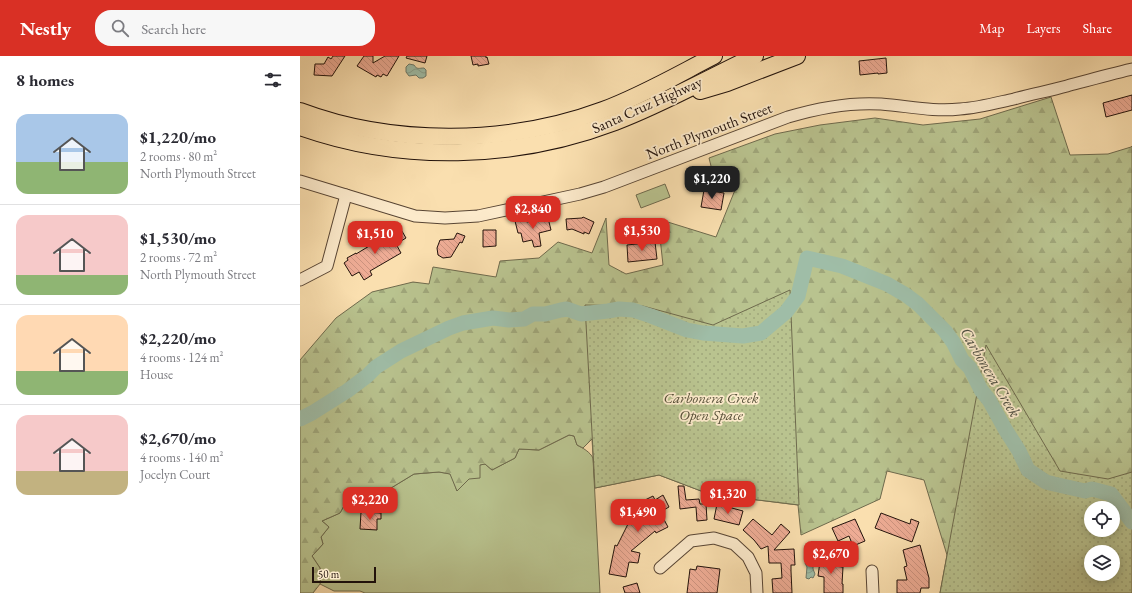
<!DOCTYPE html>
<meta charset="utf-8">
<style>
body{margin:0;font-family:"EB Garamond",serif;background:#f7f7f7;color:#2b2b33;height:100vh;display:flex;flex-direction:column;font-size:15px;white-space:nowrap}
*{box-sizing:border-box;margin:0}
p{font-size:13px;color:#7c7c81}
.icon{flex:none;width:22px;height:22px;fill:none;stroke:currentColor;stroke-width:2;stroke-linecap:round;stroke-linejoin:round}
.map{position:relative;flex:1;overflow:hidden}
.sheet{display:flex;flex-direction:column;background:#fff;width:300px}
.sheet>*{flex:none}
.fabs{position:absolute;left:784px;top:445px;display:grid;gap:8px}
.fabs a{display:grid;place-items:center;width:36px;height:36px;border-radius:50%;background:#fff;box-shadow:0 2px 10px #0003;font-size:20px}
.scale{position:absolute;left:12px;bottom:10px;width:64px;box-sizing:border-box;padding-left:4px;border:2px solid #22120b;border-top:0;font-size:11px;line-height:14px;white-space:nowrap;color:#22120b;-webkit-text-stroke:3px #fceacb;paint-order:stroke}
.price{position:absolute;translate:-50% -34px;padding:0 9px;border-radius:8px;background:#d93025;color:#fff;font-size:13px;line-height:26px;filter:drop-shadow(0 1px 2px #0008)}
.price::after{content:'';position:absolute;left:50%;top:24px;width:12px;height:9px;margin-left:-6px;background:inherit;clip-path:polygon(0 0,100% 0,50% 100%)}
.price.active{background:#222;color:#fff}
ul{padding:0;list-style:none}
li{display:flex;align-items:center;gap:12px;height:100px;padding:0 16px}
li+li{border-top:1px solid #e1e1e2}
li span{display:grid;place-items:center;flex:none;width:112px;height:80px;border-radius:12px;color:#555}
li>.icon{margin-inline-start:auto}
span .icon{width:48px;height:48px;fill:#fffc;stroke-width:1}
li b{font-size:17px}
h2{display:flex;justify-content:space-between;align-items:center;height:48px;padding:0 16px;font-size:17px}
header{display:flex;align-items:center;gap:24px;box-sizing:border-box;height:56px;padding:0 20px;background:#d93025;color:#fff}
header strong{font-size:19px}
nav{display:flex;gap:22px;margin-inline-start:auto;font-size:14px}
.search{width:280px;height:36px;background:#f7f7f7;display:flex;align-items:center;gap:10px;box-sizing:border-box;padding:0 14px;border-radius:16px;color:#7c7c81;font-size:15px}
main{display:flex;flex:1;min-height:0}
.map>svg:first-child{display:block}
</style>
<header>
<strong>Nestly</strong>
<div class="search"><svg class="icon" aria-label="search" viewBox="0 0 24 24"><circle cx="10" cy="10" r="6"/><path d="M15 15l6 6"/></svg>Search here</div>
<nav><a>Map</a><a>Layers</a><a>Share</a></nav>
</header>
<main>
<section class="sheet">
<h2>8 homes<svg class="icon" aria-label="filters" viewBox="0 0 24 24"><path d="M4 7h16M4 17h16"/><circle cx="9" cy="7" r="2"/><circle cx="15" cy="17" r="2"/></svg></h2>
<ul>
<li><span style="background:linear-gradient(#a9c7e8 60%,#8fb573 0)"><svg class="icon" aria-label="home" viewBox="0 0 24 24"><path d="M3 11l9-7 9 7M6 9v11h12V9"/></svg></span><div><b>$1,220/mo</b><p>2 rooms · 80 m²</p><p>North Plymouth Street</p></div></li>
<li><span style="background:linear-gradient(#f6c9c9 75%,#8fb573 0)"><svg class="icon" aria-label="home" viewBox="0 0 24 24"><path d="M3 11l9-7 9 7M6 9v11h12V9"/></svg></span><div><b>$1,530/mo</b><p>2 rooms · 72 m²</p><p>North Plymouth Street</p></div></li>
<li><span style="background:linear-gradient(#ffd9b3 70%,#8fb573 0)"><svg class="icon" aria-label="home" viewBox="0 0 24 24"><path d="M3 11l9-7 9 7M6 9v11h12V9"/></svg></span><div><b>$2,220/mo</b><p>4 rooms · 124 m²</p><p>House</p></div></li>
<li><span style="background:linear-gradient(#f6c9c9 70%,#c2b280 0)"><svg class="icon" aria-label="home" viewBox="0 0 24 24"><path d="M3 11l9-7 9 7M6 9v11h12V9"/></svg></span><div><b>$2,670/mo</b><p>4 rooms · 140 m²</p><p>Jocelyn Court</p></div></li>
</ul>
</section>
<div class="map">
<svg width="832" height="537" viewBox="0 0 832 537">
<defs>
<pattern id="forest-firs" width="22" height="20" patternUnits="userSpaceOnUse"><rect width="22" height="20" fill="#b9c38f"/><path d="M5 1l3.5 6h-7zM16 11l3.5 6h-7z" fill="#9fa67a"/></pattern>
<pattern id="park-dots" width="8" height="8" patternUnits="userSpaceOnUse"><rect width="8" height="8" fill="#b9c38f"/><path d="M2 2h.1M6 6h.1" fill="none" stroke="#9fa67a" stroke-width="1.8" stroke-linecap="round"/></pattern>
<pattern id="water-waves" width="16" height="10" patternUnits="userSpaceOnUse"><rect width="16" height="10" fill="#9fbda7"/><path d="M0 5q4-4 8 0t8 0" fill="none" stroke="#89a18e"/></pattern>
<pattern id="building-back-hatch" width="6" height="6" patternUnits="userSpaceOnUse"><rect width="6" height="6" fill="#eeac95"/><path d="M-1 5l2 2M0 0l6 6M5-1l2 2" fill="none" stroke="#cc937f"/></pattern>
</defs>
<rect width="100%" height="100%" fill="#fadfaf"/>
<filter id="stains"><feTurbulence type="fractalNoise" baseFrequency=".005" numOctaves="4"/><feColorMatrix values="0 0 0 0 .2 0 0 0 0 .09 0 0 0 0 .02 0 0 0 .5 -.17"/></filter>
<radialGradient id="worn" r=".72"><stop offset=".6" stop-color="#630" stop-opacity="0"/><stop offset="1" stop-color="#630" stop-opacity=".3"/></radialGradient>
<g fill="#b9c38f" stroke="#6e6a4d">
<path d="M365 128 370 141 341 152 336 139Z"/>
<path d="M269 379 274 380 277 389C283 392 290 396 293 402L300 537H65L60 535H34L20 528V512L12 500 23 488 21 481 29 471 22 465 40 457 46 446 91 432 114 418 139 416 151 418 157 435 179 409 185 408 192 414 215 402 219 393 239 394Z"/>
</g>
<path fill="url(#forest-firs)" stroke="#6e6a4d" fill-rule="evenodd" d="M751 41 770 99 808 98 831 91 832 90V537H640L647 499 624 424 587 415 580 443 501 479 498 449 409 438 359 419 295 432 292 383 283 392 277 389 274 380 269 379 239 394 219 393 215 402 192 414 185 408 180 409V422L169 423 157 435 150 418 139 416 114 418 91 432 46 446 40 457 22 465 29 471 21 481 23 488 12 500 20 512V528L13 537H0V304L36 262 72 236 113 226 129 228 133 211 196 221 200 205 239 202 258 186 292 197 306 162 309 209 326 218 363 209 358 163 416 181 435 134 414 122 409 102 475 78 520 69 575 62 623 69 680 63ZM791 452H813V474H791ZM791 496H813V518H791Z"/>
<g fill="url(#park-dots)" stroke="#6e6a4d" fill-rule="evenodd">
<path d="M490 234 499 449 409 438 359 419 295 432 285 249 343 250 413 269Z"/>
<path d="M686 289 760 415 808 423 832 416V537H640ZM791 452H813V474H791ZM791 496H813V518H791Z"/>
</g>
<g fill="url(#water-waves)" stroke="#6d7969">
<path d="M109 8 114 9C117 14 119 12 124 12L126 14V20L123 22H119L116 19 109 20 106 16V11Z"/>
<path d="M505 507H511L513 509V513L515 518 513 522 511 521 509 523 506 522 507 511Z"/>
</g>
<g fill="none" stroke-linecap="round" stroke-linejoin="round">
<path stroke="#9fbda7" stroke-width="15" d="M0 363 12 357 47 335 67 320 76 311 101 295 149 272 163 267 193 262 209 264 224 263 233 258H245L261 254 267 253 281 258 308 255 319 253 333 254 351 260 387 274 403 277 443 280 461 277 486 256 498 240 507 202 542 210 587 228 606 239 618 248 645 275 653 286 662 304 670 312 681 334 689 344 705 373 719 395 728 414 746 426 754 428 785 435 792 433 811 438 832 466"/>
</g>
<g fill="url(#building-back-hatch)" stroke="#22120b">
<path d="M33 0H45L32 20 14 19 15 8H24L28 1 31 3Z"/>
<path d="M64 0H73V7L85 0H99L87 20 83 18 81 21 77 19 76 21 57 10Z"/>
<path d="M107 0H127L125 7 106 2Z"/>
<path d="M171 0H186V2L187 1 189 8 178 10V8L173 9Z"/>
<path d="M586 2 587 17 578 18V17L560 19 559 5Z"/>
<path d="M832 39V54L806 61 803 47Z"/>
<path d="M404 134 424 137 421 154 401 151Z"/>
<path d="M283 161 294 166 289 178 284 176V178L272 173 267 174 266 163 282 162Z"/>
<path d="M248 162 251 174 239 177 241 190 234 191 232 184 223 186 221 177H218L215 165 227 163V166Z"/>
<path d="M99 170 106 182 96 188 101 197 70 215 72 219 64 224 59 216 52 220 44 207 48 204 47 202 56 197V198L94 175 93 174Z"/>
<path d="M183 174H196V190L183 191Z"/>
<path d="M157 177 165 180 162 187 160 186 151 201 143 202 138 199 137 192 140 184 154 183Z"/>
<path d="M355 186 357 203 328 206 327 189Z"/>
<path d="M378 430H384L386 444 399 443 400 448H406L407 464 397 465 396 451 380 453Z"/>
<path d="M363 439 369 451 360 456 368 471 356 477 355 475 331 495 340 497 338 507 329 506 326 521 309 518 315 489 317 490 328 468 324 457 341 451 339 447 353 440 355 444Z"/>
<path d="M417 448 443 455 439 469 414 463Z"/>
<path d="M61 456 81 457V463H77V474L60 473Z"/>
<path d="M581 457 610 468 611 463 619 466 612 486 575 472Z"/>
<path d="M453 463 472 479 481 468 490 476 474 494 494 493 495 509H491V515L492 537H473L472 523 482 522 481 507H469L468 490 461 493 454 484 443 474Z"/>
<path d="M555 463 565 485 553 490 549 480 538 485 532 472Z"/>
<path d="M620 489 629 522V532H621L620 537H597V524H607L604 511 607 510 603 494Z"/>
<path d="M521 498 534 499 533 510 543 511 542 528H543V537H524V521L518 520Z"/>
<path d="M397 510 420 513 417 537H387L390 513 396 514Z"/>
<path d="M337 527 340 537H325L323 531Z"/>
</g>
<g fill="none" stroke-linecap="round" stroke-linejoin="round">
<defs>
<g id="minor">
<path d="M0 125 115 160 145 162 178 160 280 138 304 131 488 61C518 52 549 46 581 48 608 50 633 56 660 53 678 52 696 47 714 43 732 38 749 35 767 30 789 24 810 18 832 13"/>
<path d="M0 224 27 210 46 139"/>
<path d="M360 512 391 485 414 482 434 488 448 501 456 517 457 537"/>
<path d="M572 515 573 537"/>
</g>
<g id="highway">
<path d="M400 35 427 27 497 0"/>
<path d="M0 55C93 90 209 89 303 54 341 40 377 19 414 0"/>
<path d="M0 71C101 107 215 104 315 66 363 48 408 22 455 0"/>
</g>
</defs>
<use href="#minor" stroke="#584534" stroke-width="13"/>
<use href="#highway" stroke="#22120b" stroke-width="18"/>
<use href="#minor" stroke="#fceacb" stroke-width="11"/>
<use href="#highway" stroke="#fadfaf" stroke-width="16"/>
</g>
<g text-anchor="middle" stroke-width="3.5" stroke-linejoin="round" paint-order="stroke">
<g font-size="15" fill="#22120b" stroke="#fceacb">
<text transform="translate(347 49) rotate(-24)" y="5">Santa Cruz Highway</text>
<text transform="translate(409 75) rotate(-21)" y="5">North Plymouth Street</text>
</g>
<g font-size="15" font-style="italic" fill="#575039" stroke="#fceacb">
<text x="411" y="347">Carbonera Creek<tspan x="411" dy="17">Open Space</tspan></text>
</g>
<g font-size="16" font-style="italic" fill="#4e4e42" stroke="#fceacb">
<text transform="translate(691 316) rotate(59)" y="6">Carbonera Creek</text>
</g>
</g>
<rect width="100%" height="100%" filter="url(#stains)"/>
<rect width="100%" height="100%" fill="url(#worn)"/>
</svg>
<div class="fabs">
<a><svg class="icon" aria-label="locate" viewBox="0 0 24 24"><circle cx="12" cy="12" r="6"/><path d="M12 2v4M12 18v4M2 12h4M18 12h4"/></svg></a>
<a><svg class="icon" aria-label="layers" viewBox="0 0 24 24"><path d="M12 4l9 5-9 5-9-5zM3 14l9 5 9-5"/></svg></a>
</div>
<div class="scale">50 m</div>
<b class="price active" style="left:412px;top:144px">$1,220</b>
<b class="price" style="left:233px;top:174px">$2,840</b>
<b class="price" style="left:342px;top:196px">$1,530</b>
<b class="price" style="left:75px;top:199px">$1,510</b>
<b class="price" style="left:428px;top:459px">$1,320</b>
<b class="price" style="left:70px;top:465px">$2,220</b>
<b class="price" style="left:338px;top:477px">$1,490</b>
<b class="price" style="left:531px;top:519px">$2,670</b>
</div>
</main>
